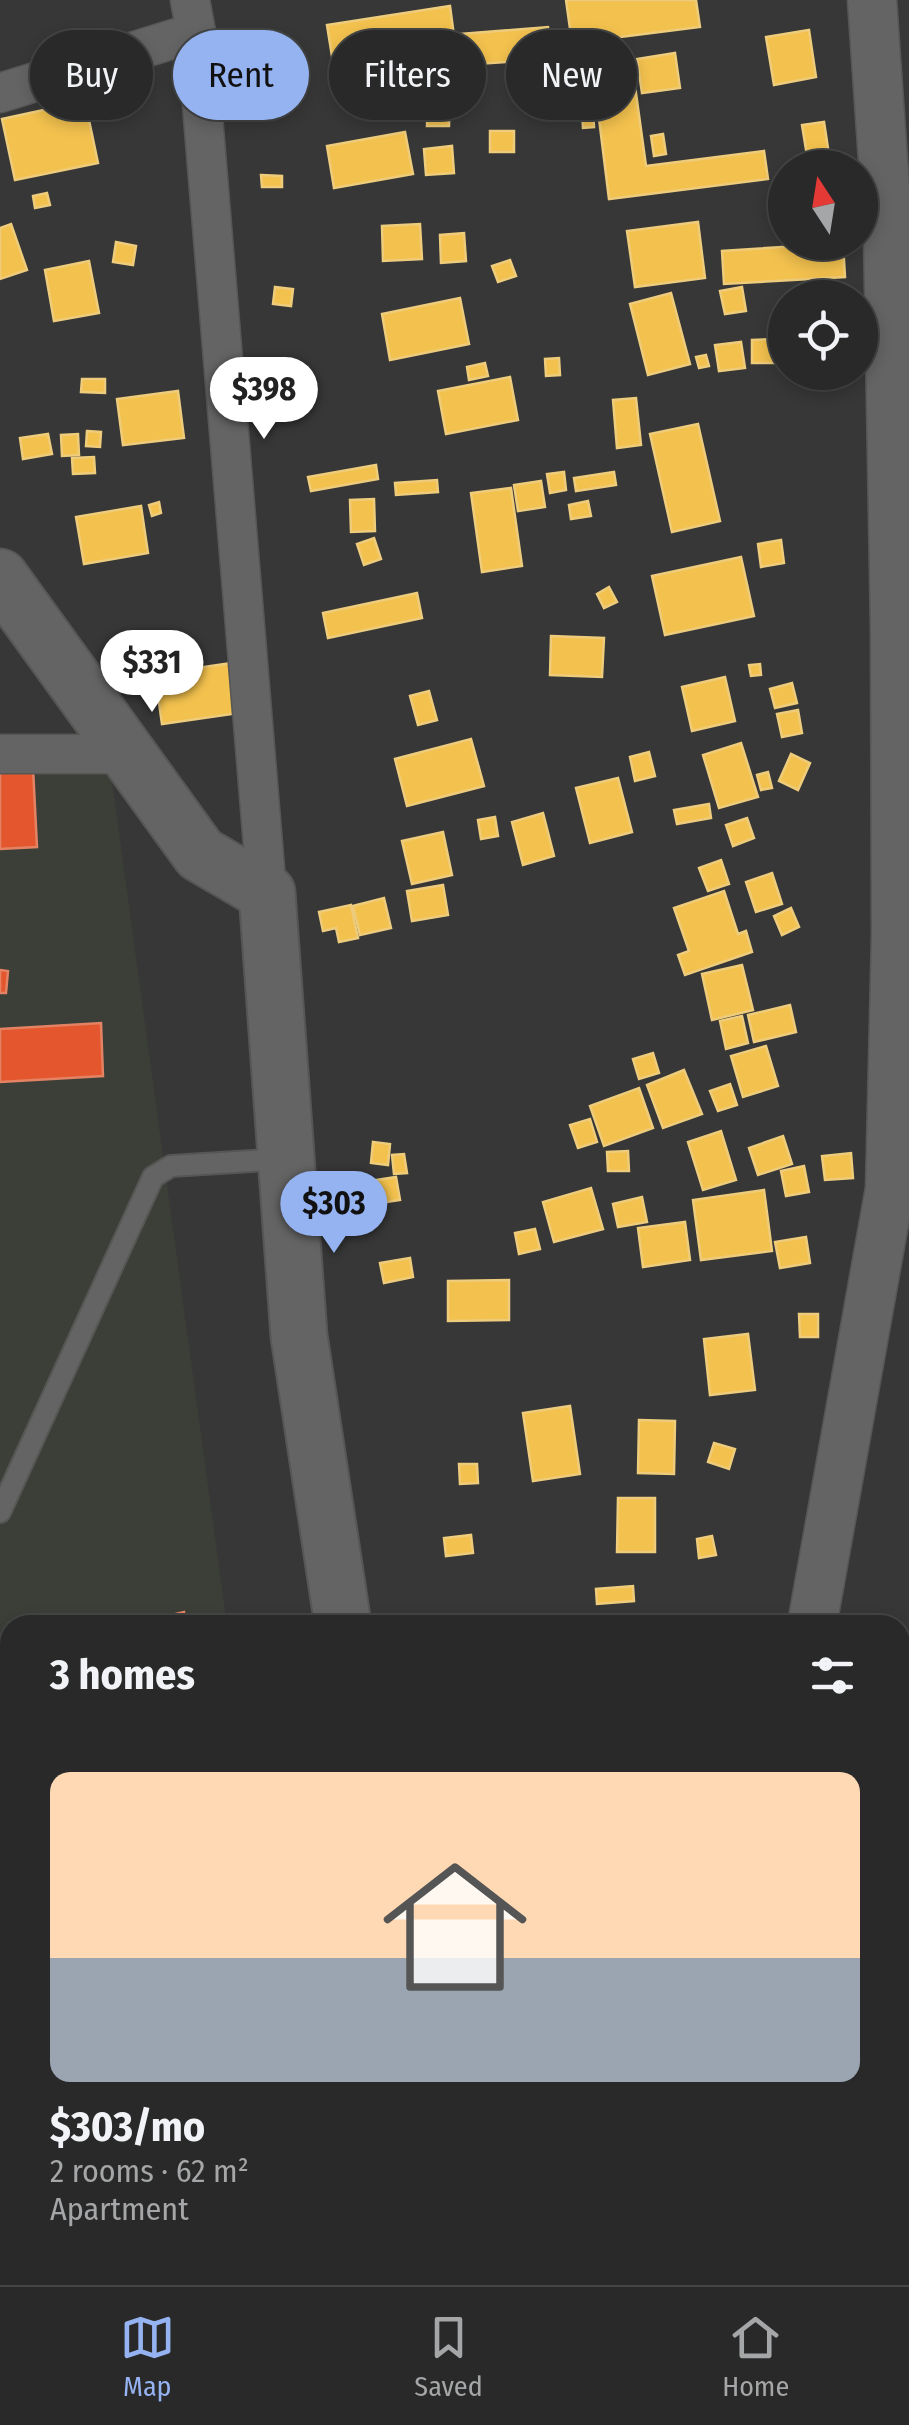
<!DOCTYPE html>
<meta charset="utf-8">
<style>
body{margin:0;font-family:"Fira Sans Condensed",sans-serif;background:#303130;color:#f1f3f6;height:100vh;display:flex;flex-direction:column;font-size:38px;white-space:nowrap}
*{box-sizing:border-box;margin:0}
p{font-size:32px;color:#a5a6a8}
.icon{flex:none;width:55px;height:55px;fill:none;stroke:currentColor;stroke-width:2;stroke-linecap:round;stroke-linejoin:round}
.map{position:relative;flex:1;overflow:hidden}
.side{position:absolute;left:0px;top:1615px;width:910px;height:670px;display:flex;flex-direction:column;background:#282928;border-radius:30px 30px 0 0;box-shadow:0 5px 15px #0003,0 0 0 2px #444545}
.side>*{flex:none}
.banner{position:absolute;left:30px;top:30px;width:850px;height:90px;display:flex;gap:20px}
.needle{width:65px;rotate:348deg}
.tools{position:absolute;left:768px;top:150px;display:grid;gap:20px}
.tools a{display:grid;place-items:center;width:110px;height:110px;border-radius:50%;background:#282928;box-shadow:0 5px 15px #0003,0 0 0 2px #444545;font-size:50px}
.price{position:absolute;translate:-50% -85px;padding:0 22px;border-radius:35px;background:#fff;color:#222;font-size:32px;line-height:65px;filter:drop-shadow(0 2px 5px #0008)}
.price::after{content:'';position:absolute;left:50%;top:60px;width:30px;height:22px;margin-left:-15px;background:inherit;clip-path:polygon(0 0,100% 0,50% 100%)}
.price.current{background:#95b2f1;color:#111}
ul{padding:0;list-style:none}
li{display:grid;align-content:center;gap:20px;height:530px;padding:0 50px}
li span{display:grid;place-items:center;height:310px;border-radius:20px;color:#555}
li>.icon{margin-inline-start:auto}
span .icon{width:180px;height:180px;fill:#fffc;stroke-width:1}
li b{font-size:42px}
h2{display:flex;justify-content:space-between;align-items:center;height:120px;padding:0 50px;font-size:42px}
.tag{padding:0 35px;border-radius:45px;background:#282928;box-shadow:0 5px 15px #0003,0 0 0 2px #444545;font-size:35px;line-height:90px}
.tag.current{background:#95b2f1;color:#111}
.tab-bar{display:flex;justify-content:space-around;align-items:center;height:140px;border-top:2px solid #444545;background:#282928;font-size:28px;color:#a5a6a8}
.tab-bar a{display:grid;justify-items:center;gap:5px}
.tab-bar .current{color:#95b2f1}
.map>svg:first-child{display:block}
</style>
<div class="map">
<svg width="909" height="2285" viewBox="0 0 909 2285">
<rect width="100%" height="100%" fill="#363736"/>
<path fill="#3b3f37" d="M109 759 227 1625H10V2026H0V764Z"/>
<g fill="#f2c14e" stroke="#eecc7b" stroke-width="2.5">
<path d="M566 0H696L700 27 572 43Z"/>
<path d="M450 6 456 51 334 69 327 25Z"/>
<path d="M548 27 551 59 463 65 461 34Z"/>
<path d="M809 30 816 77 774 85 766 37Z"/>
<path d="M675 53 680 88 642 93 637 59Z"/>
<path d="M631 57 646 166 764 151 768 179 609 199 592 62Z"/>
<path d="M428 95H450L449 126H427Z"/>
<path d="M116 97 118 106 101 110 99 101Z"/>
<path d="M85 101 98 163 15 180 2 119Z"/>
<path d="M593 110 594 127 583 128 582 111Z"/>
<path d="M824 122 831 168H809L802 125Z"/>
<rect x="490" y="131" width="24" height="21"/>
<path d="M405 132 413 174 334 188 327 146Z"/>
<path d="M663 134 666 154 654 156 651 136Z"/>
<path d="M452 146 454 173 426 175 424 149Z"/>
<path d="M261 175 282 176V187H262Z"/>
<path d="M47 193 50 205 35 208 33 196Z"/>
<path d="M698 222 705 278 635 287 627 231Z"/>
<path d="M11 224 27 270 0 279V228Z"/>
<path d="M420 224 422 259 383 261 382 226Z"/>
<path d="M464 233 466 261 441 263 440 235Z"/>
<path d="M116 242 136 246 133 265 113 262Z"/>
<path d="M843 243 845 277 724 284 722 251Z"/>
<path d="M510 260 516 276 498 282 492 266Z"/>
<path d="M89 261 99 313 54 321 45 270Z"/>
<path d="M275 287 293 289 291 306 273 304Z"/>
<path d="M742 287 746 311 725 314 720 291Z"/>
<path d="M671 293 690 364 648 375 630 304Z"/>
<path d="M460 298 469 344 390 360 382 314Z"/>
<path d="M774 339V363H752V340Z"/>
<path d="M741 342 745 368 719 371 715 345Z"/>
<path d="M706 355 709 366 699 368 696 357Z"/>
<path d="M559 358 560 375 546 376 545 359Z"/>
<path d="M485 363 488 376 469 380 467 367Z"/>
<path d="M510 377 518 420 446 434 438 391Z"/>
<path d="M82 379H105V393L81 392Z"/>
<path d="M178 391 184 438 123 445 117 399Z"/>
<path d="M636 398 641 445 617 448 613 400Z"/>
<path d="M698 424 720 521 672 532 650 434Z"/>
<path d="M87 431 101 432 100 447 86 446Z"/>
<path d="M48 434 52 454 23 459 20 438Z"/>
<path d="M78 434 79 455 62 456 61 435Z"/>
<path d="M94 457 95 473 73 474 72 458Z"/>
<path d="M376 465 378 479 311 491 308 477Z"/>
<path d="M564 472 566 490 550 493 547 474Z"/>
<path d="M614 472 616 485 576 491 574 478Z"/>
<path d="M437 480 438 492 396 495 395 483Z"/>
<path d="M541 481 545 507 518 511 514 485Z"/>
<path d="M511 488 522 566 482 572 471 493Z"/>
<path d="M374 499 375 531 351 532 350 500Z"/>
<path d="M588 501 591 516 571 519 569 505Z"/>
<path d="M159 502 161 513 152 516 149 505Z"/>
<path d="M141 506 148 553 84 564 76 517Z"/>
<path d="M374 538 381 559 364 565 357 544Z"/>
<path d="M781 540 784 563 761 567 758 544Z"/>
<path d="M741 557 754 616 665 635 652 576Z"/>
<path d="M609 587 617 602 604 608 597 594Z"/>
<path d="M417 593 422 618 328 638 323 613Z"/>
<path d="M551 636 604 638 602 677 550 675Z"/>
<path d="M232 663 239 713 162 724 155 674Z"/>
<path d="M760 664 761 675 751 676 749 665Z"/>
<path d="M725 677 735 721 692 731 682 687Z"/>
<path d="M792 683 797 703 775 708 770 689Z"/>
<path d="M429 691 437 720 418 725 410 696Z"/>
<path d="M798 710 802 733 782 737 777 714Z"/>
<path d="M471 739 484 786 407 806 395 759Z"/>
<path d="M741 743 758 797 719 808 703 755Z"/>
<path d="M649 752 655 776 635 781 630 757Z"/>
<path d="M791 754 810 763 798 790 779 781Z"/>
<path d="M768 772 772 788 761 790 757 775Z"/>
<path d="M618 778 632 832 590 843 576 788Z"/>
<path d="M709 804 711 818 677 824 674 810Z"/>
<path d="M543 813 554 856 523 865 512 822Z"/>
<path d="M495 817 498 836 481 839 478 820Z"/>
<path d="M747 818 754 838 733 846 726 825Z"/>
<path d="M443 832 452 875 412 884 402 841Z"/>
<path d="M721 860 729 884 708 891 699 868Z"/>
<path d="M772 873 782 904 756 912 746 882Z"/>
<path d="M443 885 448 915 412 921 407 891Z"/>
<path d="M724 891 738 934 746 931 752 952 685 975 678 955 689 951 674 908Z"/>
<path d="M384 898 391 928 360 935 353 906Z"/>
<path d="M351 905 358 938 339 942 336 928 323 931 319 912Z"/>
<path d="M791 908 799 927 782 935 774 916Z"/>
<path d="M742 965 753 1010 712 1020 702 974Z"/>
<path d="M790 1005 796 1032 754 1042 748 1015Z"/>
<path d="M742 1016 748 1043 726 1049 720 1021Z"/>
<path d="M766 1046 778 1086 743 1097 731 1056Z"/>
<path d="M653 1053 659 1073 639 1079 633 1059Z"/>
<path d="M684 1070 702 1114 663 1128 647 1085Z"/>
<path d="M730 1084 737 1105 718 1111 710 1091Z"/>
<path d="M639 1088 653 1128 604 1146 590 1106Z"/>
<path d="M590 1119 597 1142 578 1148 570 1125Z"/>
<path d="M721 1131 736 1180 703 1190 688 1142Z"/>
<path d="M783 1136 792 1164 758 1175 749 1148Z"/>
<path d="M373 1142 390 1144 388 1165 371 1163Z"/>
<path d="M628 1151 629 1171H608L607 1152Z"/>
<path d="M851 1153 853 1178 825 1180 822 1156Z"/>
<path d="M404 1154 407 1173 394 1174 392 1155Z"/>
<path d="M804 1166 809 1192 786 1196 781 1171Z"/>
<path d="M396 1177 400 1200 366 1205 363 1182Z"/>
<path d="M591 1188 603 1229 554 1242 543 1202Z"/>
<path d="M764 1190 772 1251 701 1260 693 1200Z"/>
<path d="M642 1197 647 1222 618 1227 613 1204Z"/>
<path d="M685 1222 690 1260 643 1267 638 1228Z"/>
<path d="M535 1229 540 1249 519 1254 515 1233Z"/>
<path d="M806 1237 810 1263 780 1268 775 1242Z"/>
<path d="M410 1258 413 1277 384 1283 380 1263Z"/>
<path d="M509 1280V1320L448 1321V1281Z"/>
<path d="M799 1314H818V1337H800Z"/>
<path d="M748 1334 755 1390 710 1395 704 1339Z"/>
<path d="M570 1406 580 1474 533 1481 523 1413Z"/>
<path d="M639 1420 675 1421 674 1474 638 1473Z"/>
<path d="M714 1443 735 1449 729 1469 708 1462Z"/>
<path d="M459 1464H477L478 1483 460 1484Z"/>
<path d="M618 1498H655V1552H617Z"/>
<path d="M471 1535 473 1553 446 1556 444 1538Z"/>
<path d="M712 1536 716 1555 699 1558 697 1539Z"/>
<path d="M633 1586 634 1601 597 1604 596 1589Z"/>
<path d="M531 1621 660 1625H531Z"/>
<path d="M908 1733H909V1784L900 1781Z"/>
<path d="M900 1926 909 1929V1947L900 1968Z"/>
<path d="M175 2275 178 2285H132L129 2276Z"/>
<path d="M357 2275H372L374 2285H358Z"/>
<path d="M377 2275H398L399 2278 379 2283Z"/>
<path d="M562 2275H595L594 2285H561Z"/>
<path d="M599 2275H620L619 2285H598Z"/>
<path d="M838 2275H856L851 2285Z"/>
</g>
<g fill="#e4572e" stroke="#e48264" stroke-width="2.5">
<path d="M33 768 37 847 0 849V769Z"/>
<path d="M0 970 8 971 6 993H0Z"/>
<path d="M101 1023 103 1076 0 1082V1029Z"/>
<path d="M184 1612 187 1625H129Z"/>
</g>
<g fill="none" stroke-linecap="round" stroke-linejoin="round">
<defs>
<path id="service" d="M0 1512 153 1177 171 1166 283 1159"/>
<g id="minor">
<path d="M190 0 196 32 267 893"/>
<path d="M0 93 196 32"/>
<path d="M0 754H128"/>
<path d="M0 2041H10"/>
<path d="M900 2235 909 2218"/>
<path d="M876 2285 881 2275"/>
</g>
<g id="tertiary">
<path d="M812 1625 890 1189 896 935 895 630 888 233 872 0"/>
<path d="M653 2285 657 2275"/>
</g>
<g id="secondary">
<path d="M0 577 200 854 267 893 299 1336 343 1625"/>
<path d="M475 2275 477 2285"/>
</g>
</defs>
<use href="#service" stroke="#565655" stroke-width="24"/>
<use href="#minor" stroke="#565655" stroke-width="41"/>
<use href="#tertiary" stroke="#565655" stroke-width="51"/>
<use href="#secondary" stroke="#565655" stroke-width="59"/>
<use href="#service" stroke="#636463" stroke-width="20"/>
<use href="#minor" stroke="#636463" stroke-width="38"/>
<use href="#tertiary" stroke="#636463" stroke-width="48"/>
<use href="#secondary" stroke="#636463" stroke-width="55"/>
</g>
</svg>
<div class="tools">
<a><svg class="needle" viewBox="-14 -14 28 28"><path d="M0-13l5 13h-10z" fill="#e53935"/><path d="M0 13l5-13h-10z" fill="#a5a6a8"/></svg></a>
<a><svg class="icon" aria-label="locate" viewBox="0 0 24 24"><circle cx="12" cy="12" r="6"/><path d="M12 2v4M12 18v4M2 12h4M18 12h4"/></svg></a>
</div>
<b class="price" style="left:264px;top:442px">$398</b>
<b class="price" style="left:152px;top:715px">$331</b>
<b class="price current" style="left:334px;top:1256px">$303</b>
<div class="banner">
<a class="tag">Buy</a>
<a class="tag current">Rent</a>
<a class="tag">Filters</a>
<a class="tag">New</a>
</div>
<section class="side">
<h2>3 homes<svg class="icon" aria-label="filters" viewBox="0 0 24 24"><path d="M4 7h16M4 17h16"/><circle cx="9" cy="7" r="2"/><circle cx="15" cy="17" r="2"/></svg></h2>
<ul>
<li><span style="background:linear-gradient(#ffd9b3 60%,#9aa5b1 0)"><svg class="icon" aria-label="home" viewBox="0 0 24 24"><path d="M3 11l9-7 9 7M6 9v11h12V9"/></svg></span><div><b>$303/mo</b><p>2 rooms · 62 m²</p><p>Apartment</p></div></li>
</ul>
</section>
</div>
<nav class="tab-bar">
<a class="current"><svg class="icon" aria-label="map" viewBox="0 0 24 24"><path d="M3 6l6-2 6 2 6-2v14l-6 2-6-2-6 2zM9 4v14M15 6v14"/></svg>Map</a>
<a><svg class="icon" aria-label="saved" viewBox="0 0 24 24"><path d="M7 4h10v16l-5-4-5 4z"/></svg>Saved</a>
<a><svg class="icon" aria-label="home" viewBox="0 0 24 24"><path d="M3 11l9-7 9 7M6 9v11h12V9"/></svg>Home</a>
</nav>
